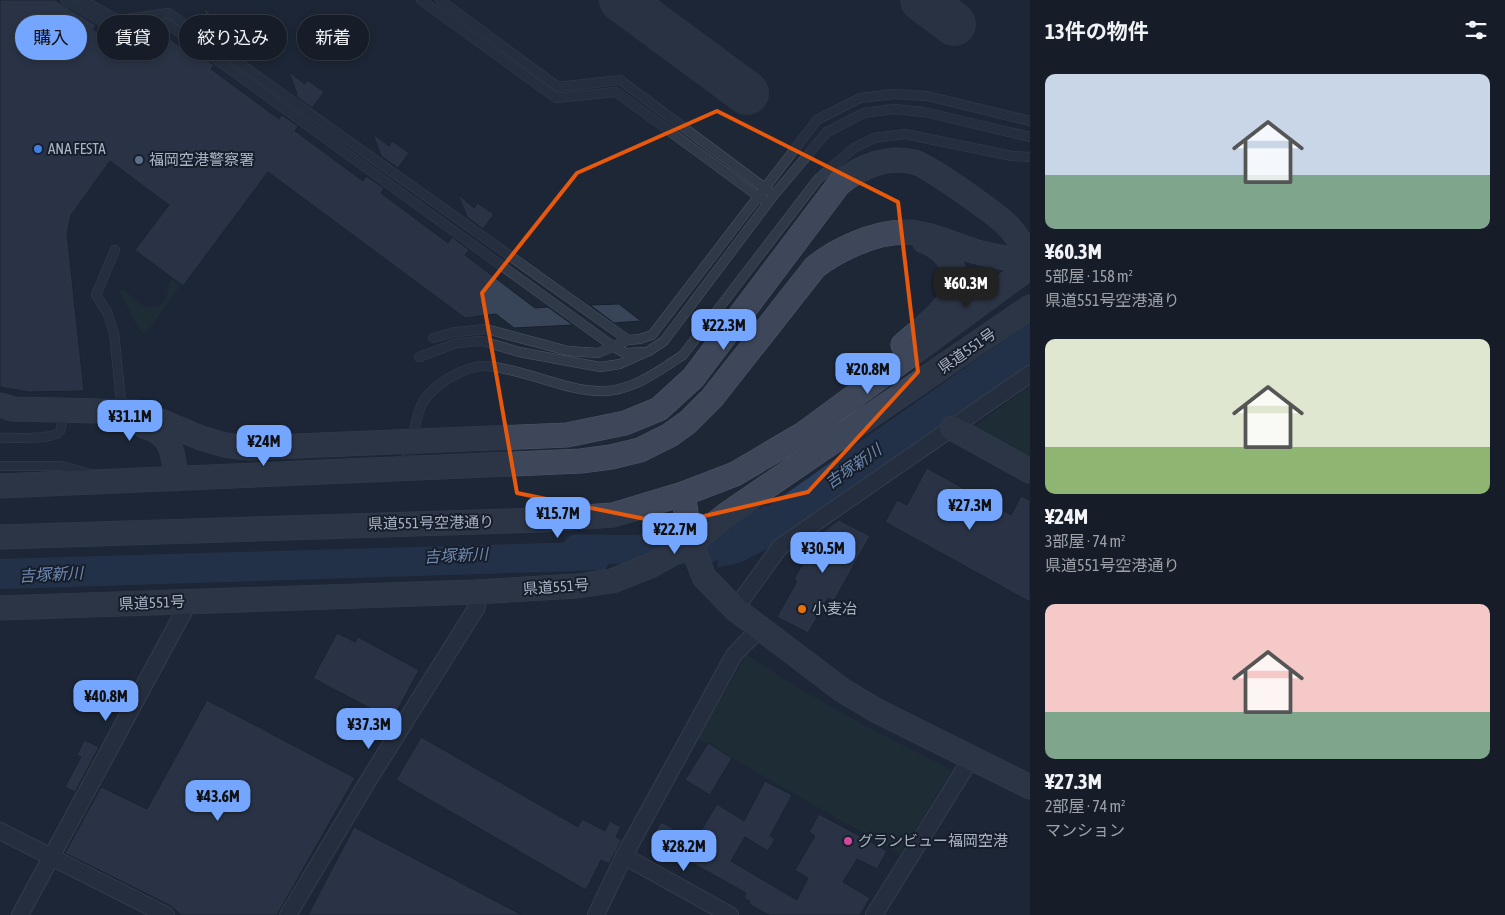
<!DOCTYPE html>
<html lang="ja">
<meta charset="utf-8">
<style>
body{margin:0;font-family:"Asap Condensed","Noto Sans JP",sans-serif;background:#232a34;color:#f1f3f6;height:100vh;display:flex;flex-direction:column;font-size:19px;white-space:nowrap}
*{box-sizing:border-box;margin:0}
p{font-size:16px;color:#9ea2a8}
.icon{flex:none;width:28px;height:28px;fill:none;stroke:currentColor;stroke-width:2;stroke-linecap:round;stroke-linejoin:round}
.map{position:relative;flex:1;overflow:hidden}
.panel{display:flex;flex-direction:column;background:#161d28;width:475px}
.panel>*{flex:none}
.guide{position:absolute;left:15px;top:15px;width:475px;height:45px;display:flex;gap:10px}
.price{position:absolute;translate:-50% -42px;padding:0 11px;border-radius:10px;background:#74a5ff;color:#111;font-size:16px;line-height:32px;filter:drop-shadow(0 1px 2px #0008)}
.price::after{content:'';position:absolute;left:50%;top:30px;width:15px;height:11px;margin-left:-8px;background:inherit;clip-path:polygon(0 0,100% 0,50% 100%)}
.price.selected{background:#222;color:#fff}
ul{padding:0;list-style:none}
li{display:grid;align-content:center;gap:10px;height:265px;padding:0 15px}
li span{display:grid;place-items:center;height:155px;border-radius:10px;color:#555}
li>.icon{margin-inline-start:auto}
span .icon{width:90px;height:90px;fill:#fffc;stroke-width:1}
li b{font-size:21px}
h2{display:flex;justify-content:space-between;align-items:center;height:60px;padding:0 15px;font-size:21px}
.pill{padding:0 18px;border-radius:22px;background:#161d28;box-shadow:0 2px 8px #0003,0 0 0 1px #353b45;font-size:18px;line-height:45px}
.pill.selected{background:#74a5ff;color:#111}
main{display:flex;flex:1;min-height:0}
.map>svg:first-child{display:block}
</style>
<main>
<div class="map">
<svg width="1030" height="915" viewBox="0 0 1030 915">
<rect width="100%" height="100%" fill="#1d2736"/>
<g fill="#1f3337">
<path d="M171 279 180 286 145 334 139 330 119 290H124L143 306C171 312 165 292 171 279Z"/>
<path d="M1030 386V458L975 426Z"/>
<path d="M747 655C812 699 881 735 952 770L900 854 697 738Z"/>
</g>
<g fill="#2c3f5d">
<path d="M1030 322V366L765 550 739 563 717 567 726 528 742 523 765 505 767 507Z"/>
<path d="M621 541 605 570 0 589V559Z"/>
</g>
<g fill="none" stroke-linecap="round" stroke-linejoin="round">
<path stroke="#2c3f5d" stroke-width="29" d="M577 549 705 550 758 523"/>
<g stroke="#374252" stroke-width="44">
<path d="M621 0 747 93"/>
<path d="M922 0 954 24"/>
</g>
</g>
<g fill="#384457" stroke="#18202d">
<path d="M0 0H55L96 25 93 29 109 40 158 30 193 56 196 52 214 65 211 69 279 119 282 115 298 126 295 131 363 181 366 176 384 188 381 193 448 243 452 237 469 250 465 255 535 308 548 307 573 325 514 328 496 314 465 318 268 172 183 286 135 250 169 205 110 161 71 215 67 233 84 391 29 392 0 387Z"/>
<path d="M203 7 218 21 222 16 240 28 227 46 209 34 212 30Z"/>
<path d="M289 72 305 84 307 80 324 92 312 108 296 96 297 94Z"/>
<path d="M373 134 389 146 392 141 409 153 398 168 381 156Z"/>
<path d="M458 194 474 208 477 203 494 214 483 229 467 217Z"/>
<path d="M619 304 641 321 614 323 590 305Z"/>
<path d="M927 468 1011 515 1021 496 1030 500V602L885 522 897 500 907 505Z"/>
<path d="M839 520 870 536 834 601 828 598 808 633 777 617 797 581 794 579 819 535Z"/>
<path d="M337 633 355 642 358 637 419 670 392 720 313 678Z"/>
<path d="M207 700 355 778 277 915H181L171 906 65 853 101 787 147 809Z"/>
<path d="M421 737 578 827 582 819 605 831 610 821 621 827 616 837 622 840 609 864 601 860 586 890 396 780Z"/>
<path d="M84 740 99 747 75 792 65 787 81 757 77 755Z"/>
<path d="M708 743 732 758 710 795 685 780Z"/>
<path d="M765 781 792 795 770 836 775 839 768 851 745 837 731 861 797 900 808 878 795 870 815 836 809 832 819 814 887 851 877 869 857 859 843 882 870 898 860 915H769L749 904 750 901 744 898 746 893 651 840 661 822 695 841 717 804 744 821Z"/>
<path d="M354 827 522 915H308Z"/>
</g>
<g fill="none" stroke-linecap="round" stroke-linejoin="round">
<defs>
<g id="lane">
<path d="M65 0 115 29 166 23 614 347 625 353 643 352"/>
<path d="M82 0 118 20 169 13 628 340"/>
<path d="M421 0 556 98 616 92 762 199"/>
<path d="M440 0 558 87 620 80 769 191"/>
<path d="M115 250 96 295 107 312 114 333 122 410"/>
<path d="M433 338 455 332 486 329 568 351 598 353 628 340 640 339 652 335 817 120 860 98 894 94 927 96 1030 121"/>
<path d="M419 357 457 343 482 341 519 352 600 367 620 364 649 351 664 341 774 195 827 132 864 113 894 109 924 112 1030 137"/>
<path d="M0 438C12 437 53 441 60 431 63 426 61 417 61 411"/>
<path d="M400 463 408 457C414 441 414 422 421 406 430 386 465 365 486 366 524 369 560 389 597 391 629 393 658 372 683 355L818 179 854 148 874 138 905 134 1012 156 1030 157"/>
<path d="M0 466H61L90 474"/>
</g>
<g id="street">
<path d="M735 609 780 547 1030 374"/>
<path d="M0 831 166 915"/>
<path d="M624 856 730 915"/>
<path d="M20 915 189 602"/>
<path d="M288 915 368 781 477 607 475 592"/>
<path d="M596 915 624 856 734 655 759 629"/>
<path d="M874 915 972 757"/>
</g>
<g id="secondary">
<path d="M903 345C925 325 966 300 952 266 947 253 937 246 924 241"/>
<path d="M0 405 13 409 139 412 201 438 225 445 249 448 567 435 625 423 659 409 693 378 839 184C859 167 888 155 914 162 929 166 998 215 1009 227 1017 236 1023 246 1030 255"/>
<path d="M144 426C171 433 175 454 175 479"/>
<path d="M952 428 1030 471"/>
<path d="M0 486 581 461 611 457 640 450 670 435 688 422 712 398 815 267C838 249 873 233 903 232 930 232 955 246 981 253 997 257 1014 259 1030 262"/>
<path d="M683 494 691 543 704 577 735 609 842 690 877 711 1030 787"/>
<path d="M0 537 542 520 613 515 683 494 735 474 803 434 1030 267"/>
<path d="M0 608 475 592 577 586 612 581 650 566 691 543 727 514 1030 307"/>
</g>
</defs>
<use href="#lane" stroke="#4d5665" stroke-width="10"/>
<use href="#street" stroke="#4d5665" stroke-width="18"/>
<use href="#secondary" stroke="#4d5665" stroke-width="25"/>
<use href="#lane" stroke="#303947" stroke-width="9"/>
<use href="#street" stroke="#303947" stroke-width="16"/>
<use href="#secondary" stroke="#3e475a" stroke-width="24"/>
</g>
<path d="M0 0H1030V915H0ZM717 111 898 202 918 372 808 492 670 524 517 493 482 293 577 173Z" fill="#1d2736" fill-opacity=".55" fill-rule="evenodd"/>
<path fill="none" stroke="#e8590c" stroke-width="4" stroke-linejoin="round" d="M717 111 898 202 918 372 808 492 670 524 517 493 482 293 577 173Z"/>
<circle fill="#3f7fe0" stroke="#161e2b" stroke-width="2" cx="38" cy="149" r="5"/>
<circle fill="#5c6f8a" stroke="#161e2b" stroke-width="2" cx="139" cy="160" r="5"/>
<circle fill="#e8710a" stroke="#161e2b" stroke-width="2" cx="802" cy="609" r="5"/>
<circle fill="#d1479c" stroke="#161e2b" stroke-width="2" cx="848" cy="841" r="5"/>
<g text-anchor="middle" stroke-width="4" stroke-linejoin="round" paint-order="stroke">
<g font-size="15" fill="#a9b3c4" stroke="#161e2b" text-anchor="start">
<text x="48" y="154">ANA FESTA</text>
<text x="149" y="165">福岡空港警察署</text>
<text x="812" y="614">小麦冶</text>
<text x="858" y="846">グランビュー福岡空港</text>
</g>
<g font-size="15" fill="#a9b3c4" stroke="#161e2b">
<text transform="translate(967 351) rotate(-35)" y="5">県道551号</text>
<text transform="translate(431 523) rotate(-1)" y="5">県道551号空港通り</text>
<text transform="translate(556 587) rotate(-4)" y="5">県道551号</text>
<text transform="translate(152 603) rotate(-2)" y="5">県道551号</text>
</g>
<g font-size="16" font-style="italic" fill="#6e88b0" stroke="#161e2b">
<text transform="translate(853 466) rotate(-35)" y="6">吉塚新川</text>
<text transform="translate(456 555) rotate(-3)" y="6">吉塚新川</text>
<text transform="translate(51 574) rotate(-3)" y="6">吉塚新川</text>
</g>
</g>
</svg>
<b class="price selected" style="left:966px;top:309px">¥60.3M</b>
<b class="price" style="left:724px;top:351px">¥22.3M</b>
<b class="price" style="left:868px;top:395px">¥20.8M</b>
<b class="price" style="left:130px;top:442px">¥31.1M</b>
<b class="price" style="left:264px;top:467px">¥24M</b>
<b class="price" style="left:970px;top:531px">¥27.3M</b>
<b class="price" style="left:558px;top:539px">¥15.7M</b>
<b class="price" style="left:675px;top:555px">¥22.7M</b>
<b class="price" style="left:823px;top:574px">¥30.5M</b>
<b class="price" style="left:106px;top:722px">¥40.8M</b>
<b class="price" style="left:369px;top:750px">¥37.3M</b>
<b class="price" style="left:218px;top:822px">¥43.6M</b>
<b class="price" style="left:684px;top:872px">¥28.2M</b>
<div class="guide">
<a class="pill selected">購入</a>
<a class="pill">賃貸</a>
<a class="pill">絞り込み</a>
<a class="pill">新着</a>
</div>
</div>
<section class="panel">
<h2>13件の物件<svg class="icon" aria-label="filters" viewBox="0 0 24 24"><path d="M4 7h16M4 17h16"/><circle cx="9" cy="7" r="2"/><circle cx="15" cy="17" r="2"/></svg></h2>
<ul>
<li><span style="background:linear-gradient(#c9d6e8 65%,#7fa58c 0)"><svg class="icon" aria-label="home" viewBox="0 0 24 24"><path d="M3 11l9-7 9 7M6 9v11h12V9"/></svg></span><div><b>¥60.3M</b><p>5部屋 · 158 m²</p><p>県道551号空港通り</p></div></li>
<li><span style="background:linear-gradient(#dfe7d0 70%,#8fb573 0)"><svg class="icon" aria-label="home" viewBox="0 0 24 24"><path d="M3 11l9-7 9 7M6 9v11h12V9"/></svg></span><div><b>¥24M</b><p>3部屋 · 74 m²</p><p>県道551号空港通り</p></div></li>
<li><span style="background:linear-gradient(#f6c9c9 70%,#7fa58c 0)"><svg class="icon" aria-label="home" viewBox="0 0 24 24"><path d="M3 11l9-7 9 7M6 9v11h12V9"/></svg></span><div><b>¥27.3M</b><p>2部屋 · 74 m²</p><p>マンション</p></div></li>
</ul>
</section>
</main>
